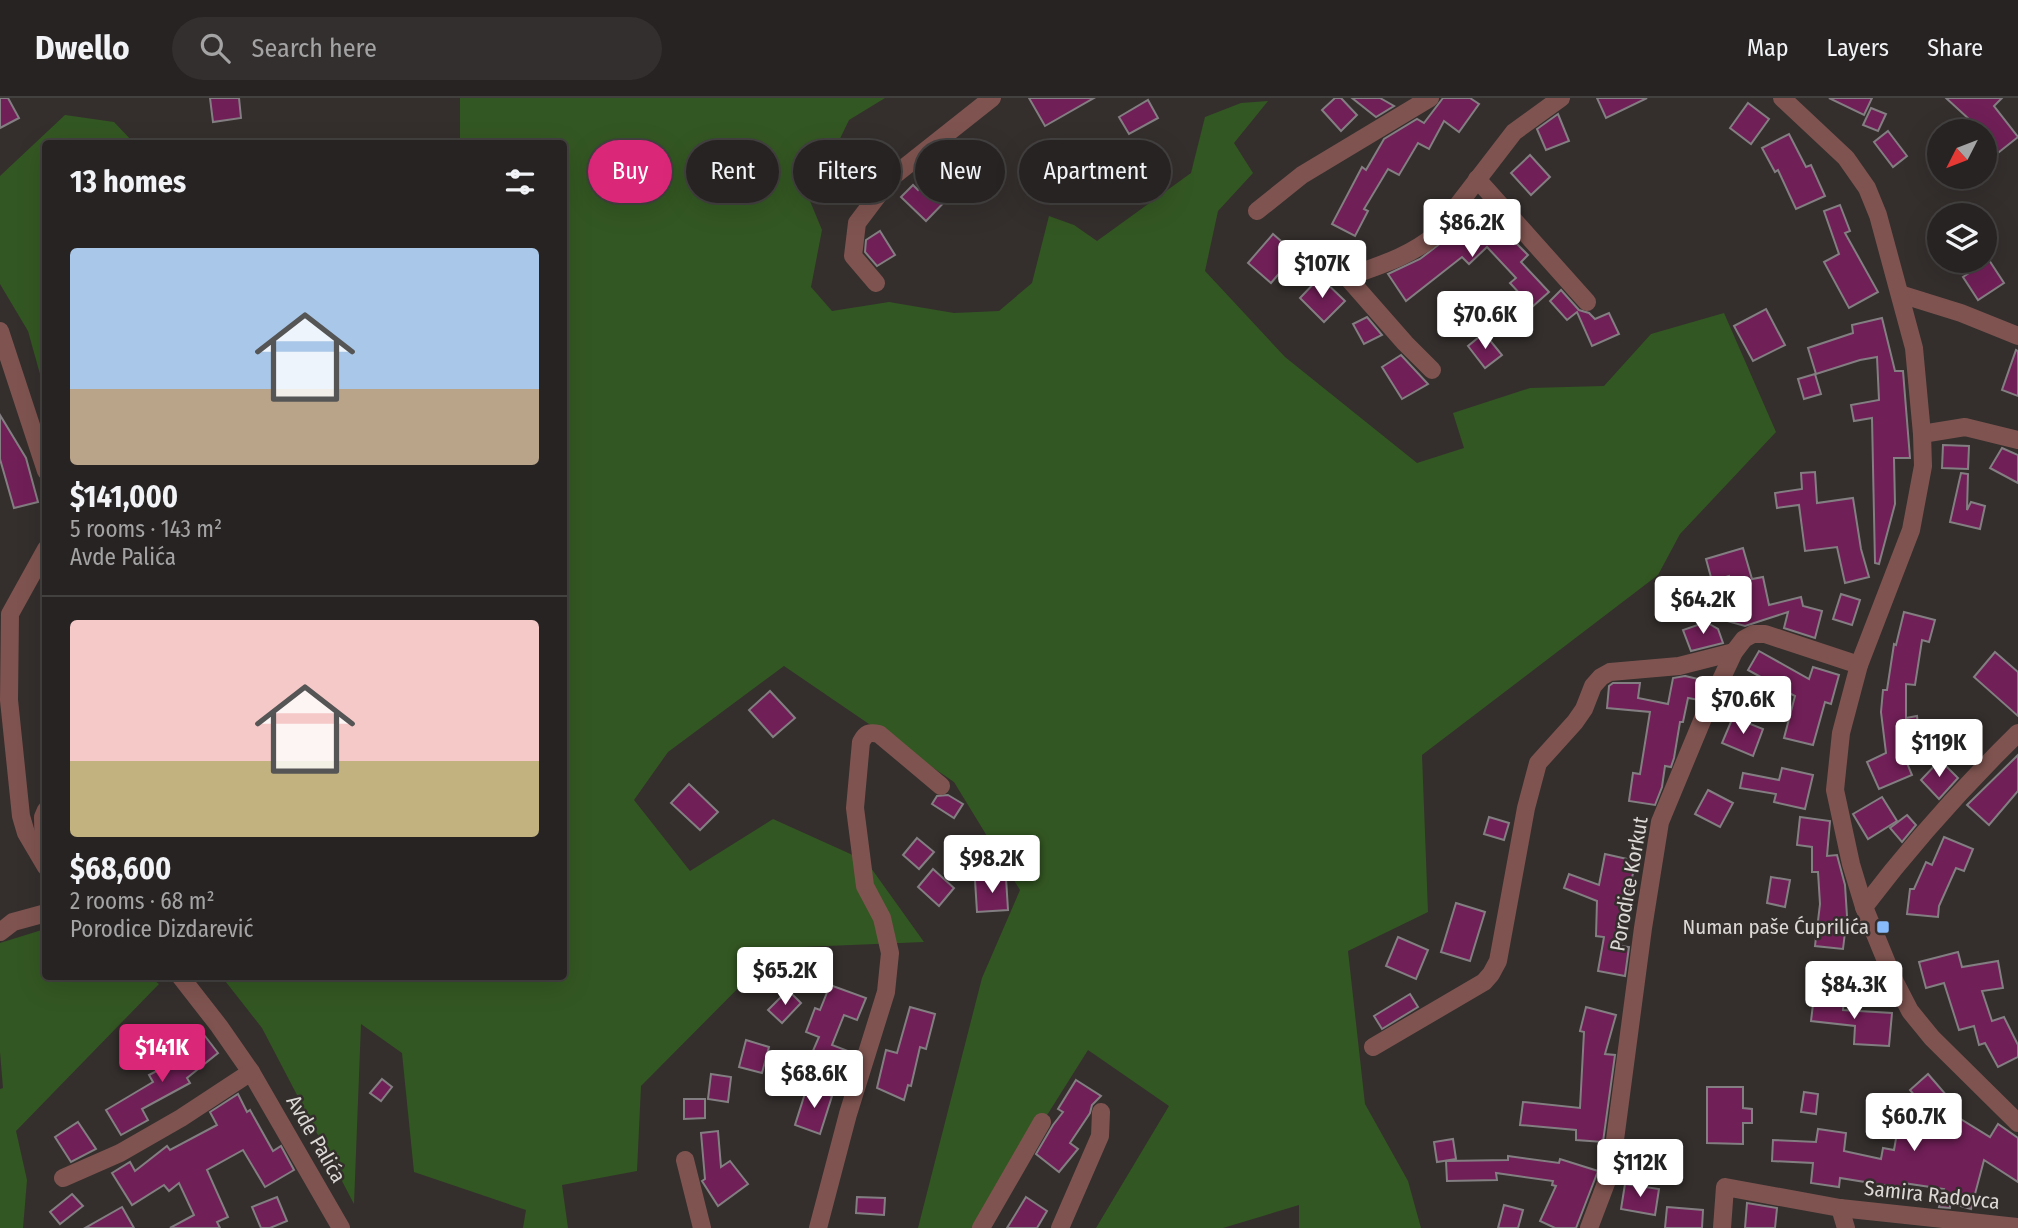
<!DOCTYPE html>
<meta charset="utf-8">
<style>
body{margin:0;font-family:"Fira Sans Condensed",sans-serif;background:#332f2f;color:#f1f3f6;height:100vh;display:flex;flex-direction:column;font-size:26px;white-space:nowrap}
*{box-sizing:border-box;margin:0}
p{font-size:23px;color:#a4a4a5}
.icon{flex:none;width:38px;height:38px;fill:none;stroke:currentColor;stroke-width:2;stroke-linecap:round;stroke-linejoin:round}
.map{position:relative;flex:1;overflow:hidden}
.details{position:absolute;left:42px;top:42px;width:525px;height:840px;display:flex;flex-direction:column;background:#272322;border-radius:7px;box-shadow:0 7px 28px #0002,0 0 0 2px #434040}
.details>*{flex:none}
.banner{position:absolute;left:588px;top:42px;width:665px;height:63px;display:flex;gap:14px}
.needle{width:46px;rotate:228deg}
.buttons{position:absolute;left:1927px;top:21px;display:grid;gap:14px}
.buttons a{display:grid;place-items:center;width:70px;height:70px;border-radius:50%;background:#272322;box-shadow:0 7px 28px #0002,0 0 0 2px #434040;font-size:35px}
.price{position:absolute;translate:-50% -60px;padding:0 16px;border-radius:7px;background:#fff;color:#222;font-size:23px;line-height:46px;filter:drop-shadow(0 2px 4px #0008)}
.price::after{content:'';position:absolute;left:50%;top:42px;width:21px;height:16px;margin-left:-10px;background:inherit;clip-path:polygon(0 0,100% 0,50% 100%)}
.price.on{background:#db2777;color:#fff}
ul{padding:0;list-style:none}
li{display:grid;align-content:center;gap:14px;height:371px;padding:0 28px}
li+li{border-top:2px solid #434040}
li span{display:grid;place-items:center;height:217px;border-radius:7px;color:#555}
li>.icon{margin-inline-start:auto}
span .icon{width:126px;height:126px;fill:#fffc;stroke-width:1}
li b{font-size:30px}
h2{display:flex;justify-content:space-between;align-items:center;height:84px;padding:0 28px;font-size:30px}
.tag{padding:0 24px;border-radius:32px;background:#272322;box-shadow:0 7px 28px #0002,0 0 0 2px #434040;font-size:24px;line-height:63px}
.tag.on{background:#db2777;color:#fff}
header{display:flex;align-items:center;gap:42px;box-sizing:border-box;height:98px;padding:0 35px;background:#272322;border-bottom:2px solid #434040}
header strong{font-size:33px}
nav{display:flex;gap:38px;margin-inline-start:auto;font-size:24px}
.search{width:490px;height:63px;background:#332f2f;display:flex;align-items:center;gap:18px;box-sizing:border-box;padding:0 24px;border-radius:38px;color:#a4a4a5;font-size:26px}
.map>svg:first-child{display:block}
</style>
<header>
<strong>Dwello</strong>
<div class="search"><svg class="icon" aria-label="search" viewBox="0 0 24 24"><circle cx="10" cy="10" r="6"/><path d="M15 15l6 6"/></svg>Search here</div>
<nav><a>Map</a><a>Layers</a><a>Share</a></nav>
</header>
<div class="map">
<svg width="2018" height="1130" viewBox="0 0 2018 1130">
<rect width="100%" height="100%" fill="#342f2d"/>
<g fill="#335722">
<path d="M460 0H885L849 22 810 103 822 132 811 189 832 213 889 204 954 215 999 213 1032 185 1049 118 1074 127 1097 143 1191 75 1205 19 1241 5 1268 3 1234 45 1253 75 1218 113 1205 173 1285 259 1417 365 1464 350 1453 315 1530 290 1604 288 1651 236 1724 215 1776 334 1680 436 1658 477 1422 657 1428 814 1348 853 1365 1006 1408 1083 1421 1130H1299V1107L1223 1130H1096L1169 1008 1088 952 976 1130H918L982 880 1020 792 954 684 784 568 668 654 634 702 690 773 773 721 866 763 924 844 778 850 641 988 637 1073 562 1087 568 1130H523L526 1112 414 1074 402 955 361 926 354 1106 262 930 222 879 564 878V46L460 45Z"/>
<path d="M65 17 114 24 134 45 46 46 45 294 28 233 0 186V78Z"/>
<path d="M45 831 46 878 150 879 159 886 16 1033 27 1082 23 1130H0V991L3 990 0 954V845Z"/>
</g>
<g fill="#701f57" stroke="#837e81" stroke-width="2">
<path d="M0 0H8L19 20 0 30Z"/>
<path d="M210 0H239L241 20 213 24Z"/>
<path d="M1029 0H1094L1045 28Z"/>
<path d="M1335 0H1341L1357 17 1341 33 1322 12Z"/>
<path d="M1352 0H1380L1394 8 1376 19Z"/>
<path d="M1443 0H1470L1479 6 1459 34 1444 23 1429 51 1418 45 1399 77 1388 71 1364 111 1368 113 1355 138 1332 126 1362 69 1366 72 1384 41 1417 21 1424 25Z"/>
<path d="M1597 0H1647L1606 20Z"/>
<path d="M1829 0H1872L1864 17Z"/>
<path d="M1946 0H2002L1994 8 2018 39 1984 66V33H1982Z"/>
<path d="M1148 2 1158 20 1129 36 1119 19Z"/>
<path d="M1748 5 1769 21 1751 46 1730 30Z"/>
<path d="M1871 10 1886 16 1878 33 1863 27Z"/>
<path d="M1558 16 1569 43 1546 52 1537 31Z"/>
<path d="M1888 33 1907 58 1893 69 1874 44Z"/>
<path d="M1789 36 1806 69 1811 67 1825 98 1796 111 1778 72 1775 74 1762 50Z"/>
<path d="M948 55 973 76 957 96 954 94 926 123 901 99 913 87 918 92Z"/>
<path d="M1530 57 1550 79 1531 97 1511 75Z"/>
<path d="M1840 107 1850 133 1845 135 1878 194 1849 210 1824 164 1839 156 1824 113Z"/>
<path d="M1486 109 1499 123 1505 134 1528 157 1521 164 1549 194 1532 209 1510 185 1516 180 1487 149 1469 166 1462 159 1406 203 1388 176 1420 161 1446 141 1448 144 1473 120 1471 117Z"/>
<path d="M880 133 895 157 877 168 865 154 866 142Z"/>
<path d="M1273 136 1296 156 1271 185 1248 165Z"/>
<path d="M1989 162 2004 185 1978 202 1963 179Z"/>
<path d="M1320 179 1345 203 1324 224 1300 200Z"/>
<path d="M1561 192 1579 212 1589 215 1595 221 1609 215 1619 236 1592 248 1577 214 1567 222 1550 203Z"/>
<path d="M1766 211 1785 247 1753 263 1734 228Z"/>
<path d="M1367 219 1382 237 1364 246 1353 226Z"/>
<path d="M1882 220 1895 273H1903L1910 360H1894L1895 406 1879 466 1875 465 1872 320 1854 323 1851 307 1879 302 1877 259 1860 262 1816 276 1808 250 1853 235 1852 227Z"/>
<path d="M1484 235 1502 257 1485 270 1468 248Z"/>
<path d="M2016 252 2018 253V298L2002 292Z"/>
<path d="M1401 257 1428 286 1402 301 1382 269Z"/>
<path d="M1815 276 1821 296 1804 301 1798 281Z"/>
<path d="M0 317 26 360 38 404 14 410 0 361Z"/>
<path d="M1943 347 1969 348 1968 371 1942 370Z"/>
<path d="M2002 350 2018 357V385L1990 370Z"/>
<path d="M1815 374 1817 405 1853 400 1861 451 1869 479 1845 485 1837 449 1805 453 1799 407 1777 410 1775 395 1802 391 1801 375Z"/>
<path d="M1961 375 1968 376 1967 412 1971 404 1985 408 1980 431 1950 424Z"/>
<path d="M1743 450 1752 481 1763 479 1769 507 1801 499 1803 508 1822 513 1815 540 1784 530 1788 514 1745 528 1716 520 1736 513 1729 478 1712 483 1706 461Z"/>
<path d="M1841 496 1860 502 1852 527 1833 521Z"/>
<path d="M1904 514 1935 522 1929 544 1922 542 1915 587 1906 586V620L1917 618 1920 643 1899 646 1912 677 1879 691 1867 664 1886 655 1881 614 1883 592H1887L1894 546 1896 547Z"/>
<path d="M1706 524 1718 531 1723 545 1691 553 1683 532Z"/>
<path d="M1759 553 1809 581 1813 569 1839 577 1831 606 1825 604 1813 647 1784 640 1795 598 1748 572Z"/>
<path d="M1995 554 2018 574V618L1974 579Z"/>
<path d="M1685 578 1707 583 1706 587 1699 602 1688 600 1683 624H1680L1674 660 1671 669 1665 668 1662 689 1655 707 1629 703 1633 675 1640 676 1650 614 1607 610 1609 588 1613 585H1640L1638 600 1668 606 1673 580Z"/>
<path d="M770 593 795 620 773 639 749 612Z"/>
<path d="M1733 619 1763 631 1753 658 1722 645Z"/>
<path d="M2018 657V693L1989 727 1967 707Z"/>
<path d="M1940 662 1958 680 1939 701 1921 682Z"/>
<path d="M1782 670 1813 677 1805 711 1774 704 1776 696 1740 690 1743 675 1779 682Z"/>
<path d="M689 686 718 714 700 732 671 705Z"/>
<path d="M1708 692 1733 705 1720 729 1695 716Z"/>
<path d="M948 697 963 706 954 720 932 706 937 698Z"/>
<path d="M1882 699 1897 723 1868 741 1853 716Z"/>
<path d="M1907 717 1916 727 1902 744 1890 730Z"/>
<path d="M1489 719 1509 725 1504 742 1484 736Z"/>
<path d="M1800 719 1830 723 1827 758 1837 757 1845 787 1847 818 1843 851 1815 848 1820 806 1818 774H1812V749L1797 747Z"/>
<path d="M1944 739 1973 751 1964 773 1956 770 1939 808 1938 819 1907 816 1910 791H1914L1926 764 1932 767Z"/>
<path d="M917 740 934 754 919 771 903 757Z"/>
<path d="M1605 756 1636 763 1629 792 1624 791 1621 848 1629 849 1625 878 1598 873 1604 839 1596 838 1597 803 1564 790 1569 776 1599 787Z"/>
<path d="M933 771 954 790 939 808 918 789Z"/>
<path d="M1771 779 1790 782 1785 809 1767 805Z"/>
<path d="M1006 780 1008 812 977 814 975 782Z"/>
<path d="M1456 805 1485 814 1470 863 1441 854Z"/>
<path d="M1398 839 1428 852 1416 881 1386 868Z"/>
<path d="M1958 854 1962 869 1998 863 2003 890 1982 893 1992 923 2004 919 2018 947V959L1998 969 1985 945 1979 947 1974 928 1959 932 1944 885 1926 890 1919 864Z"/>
<path d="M830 887 866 900 857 922 844 917 832 947 848 953 840 974 827 969 812 955 819 939 806 934 815 910 820 912Z"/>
<path d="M788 892 801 905 782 925 768 912Z"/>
<path d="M1410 896 1418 909 1382 931 1374 918Z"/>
<path d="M1814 898 1844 901 1843 912 1892 915 1889 948 1854 946 1855 928 1811 923Z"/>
<path d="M910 909 935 916 926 951 920 949 911 988 908 987 904 1002 877 990 886 952 897 955Z"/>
<path d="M1586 909 1616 917 1605 956 1615 957 1603 1044 1576 1042V1032L1520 1027 1523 1004 1580 1010 1584 934 1580 933Z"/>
<path d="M198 929 218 955 187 980 190 985 142 1011 148 1022 121 1037 106 1012 153 984 149 977 197 952 186 938Z"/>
<path d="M746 942 769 949 762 975 739 969Z"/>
<path d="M711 976 731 979 728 1004 708 1001Z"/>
<path d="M1928 976 1948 999 1938 1007 1990 1039 1998 1026 2018 1040V1084L1984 1062 1971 1111 1950 1105V1110L1939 1109 1944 1091 1903 1085 1902 1090 1840 1080 1839 1089 1811 1085 1813 1065 1772 1063 1773 1042 1816 1044 1818 1031 1846 1035 1844 1053 1881 1061 1883 1050 1894 1052 1900 1018 1914 1021 1916 999 1910 992Z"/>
<path d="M382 981 392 989 381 1003 370 995Z"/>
<path d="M1076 982 1101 998 1092 1007 1090 1015 1070 1045 1078 1051 1059 1074 1036 1056 1053 1027 1063 1014 1058 1011Z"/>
<path d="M807 989 832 998 820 1036 795 1027Z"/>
<path d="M1707 989H1743V1010L1752 1011V1025H1743V1046L1707 1045Z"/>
<path d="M1804 994 1818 996 1816 1016 1801 1014Z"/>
<path d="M238 996 247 1014 250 1012 273 1053 281 1048 294 1072 265 1089 243 1052 207 1072 228 1119 217 1124 220 1130H170L194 1117 179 1085 169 1093 164 1087 132 1107 112 1075 130 1064 135 1073 167 1048 170 1052 217 1027 210 1014Z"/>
<path d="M684 1001H705V1020L684 1021Z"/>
<path d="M78 1024 96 1051 71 1064 55 1039Z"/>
<path d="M718 1033 721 1069 730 1063 748 1086 718 1108 702 1083 705 1081 701 1035Z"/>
<path d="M1453 1041 1456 1061 1437 1064 1434 1044Z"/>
<path d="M1508 1058 1559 1065 1560 1061 1598 1073 1576 1130H1555L1540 1123 1556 1088 1552 1087 1553 1083 1496 1075 1497 1082 1447 1083 1446 1063 1508 1062Z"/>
<path d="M1625 1086 1659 1091 1655 1117 1621 1111Z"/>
<path d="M72 1096 83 1108 60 1126 50 1114Z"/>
<path d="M277 1099 287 1123 270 1130H261L252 1109Z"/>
<path d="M857 1099 885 1100 884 1117 856 1115Z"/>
<path d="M1026 1099 1047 1113 1037 1130H1007Z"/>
<path d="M1747 1105 1777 1110 1775 1130H1745Z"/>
<path d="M1504 1107 1523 1112 1518 1130H1498Z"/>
<path d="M122 1109 134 1130H85Z"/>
<path d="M1667 1109 1703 1112 1702 1130H1665Z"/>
</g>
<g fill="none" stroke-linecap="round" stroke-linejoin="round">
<g stroke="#7f5450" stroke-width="18">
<path d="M1477 81 1587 204"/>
<path d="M1257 113 1302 77 1430 0"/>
<path d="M876 185 853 158 857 125 891 80 992 0"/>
<path d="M1900 196 1961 215 2018 238"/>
<path d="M0 233 46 373"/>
<path d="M1432 272 1405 245 1347 179C1377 168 1409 159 1434 138L1514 34 1561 0"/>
<path d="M1922 336 1965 329 2018 342"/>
<path d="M46 451 10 516 9 602 21 718 26 735 46 769"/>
<path d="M44 764 43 719 46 712"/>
<path d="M1864 809C1911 747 1962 690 2018 635"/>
<path d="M0 834 13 824 46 815"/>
<path d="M180 878 219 928 251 974 341 1130"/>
<path d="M1373 949 1484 884 1491 876 1498 863 1526 710 1538 665 1575 624 1584 611 1593 588 1601 579 1610 574 1679 568 1734 554"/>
<path d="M685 1062 702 1130"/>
<path d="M63 1080 120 1055 181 1020 251 974"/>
<path d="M1840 1110 1846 1130"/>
<path d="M818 1130 848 1016 886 894 890 855 882 820 865 788 855 710 861 644C866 635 869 634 879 636L941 688"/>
<path d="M981 1130 1042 1024"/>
<path d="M1060 1130 1100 1038 1101 1014"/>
<path d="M1589 1130 1611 1072 1643 830 1660 724 1704 618 1734 554 1744 541 1753 536H1765L1859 567"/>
<path d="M1722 1130 1725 1089 1840 1110 2018 1129"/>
</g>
<path stroke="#7f5450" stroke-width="18" d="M1782 0 1846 60 1867 90 1878 117 1914 250 1922 336 1923 368 1911 432 1859 567 1841 635 1835 692 1851 766 1864 809 1893 880 1910 913 1932 940 2018 1025"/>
</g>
<rect fill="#88bbfc" stroke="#342f2d" stroke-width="2.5" x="1876" y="822" width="14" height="14" rx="3.5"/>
<g text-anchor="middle" stroke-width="5" stroke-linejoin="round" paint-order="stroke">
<g font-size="21" fill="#dbd8d6" stroke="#342f2d">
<text transform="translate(1629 786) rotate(-80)" y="7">Porodice Korkut</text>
<text transform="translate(316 1041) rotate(60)" y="7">Avde Palića</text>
<text transform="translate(1932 1097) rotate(6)" y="7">Samira Radovca</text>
</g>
<g font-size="21" fill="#dbd8d6" stroke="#342f2d" text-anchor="end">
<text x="1869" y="836">Numan paše Ćuprilića</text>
</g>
</g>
</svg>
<div class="buttons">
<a><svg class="needle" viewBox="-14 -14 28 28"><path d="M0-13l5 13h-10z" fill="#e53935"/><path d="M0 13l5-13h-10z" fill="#a4a4a5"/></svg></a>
<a><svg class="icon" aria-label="layers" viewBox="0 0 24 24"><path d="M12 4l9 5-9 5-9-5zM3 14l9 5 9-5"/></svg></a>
</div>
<b class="price" style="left:1472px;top:161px">$86.2K</b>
<b class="price" style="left:1322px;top:202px">$107K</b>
<b class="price" style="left:1485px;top:253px">$70.6K</b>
<b class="price" style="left:1703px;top:538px">$64.2K</b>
<b class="price" style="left:1743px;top:638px">$70.6K</b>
<b class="price" style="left:1939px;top:681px">$119K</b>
<b class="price" style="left:992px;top:797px">$98.2K</b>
<b class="price" style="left:785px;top:909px">$65.2K</b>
<b class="price" style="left:1854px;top:923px">$84.3K</b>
<b class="price on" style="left:162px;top:986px">$141K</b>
<b class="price" style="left:814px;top:1012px">$68.6K</b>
<b class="price" style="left:1914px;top:1055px">$60.7K</b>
<b class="price" style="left:1640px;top:1101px">$112K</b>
<div class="banner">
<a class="tag on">Buy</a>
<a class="tag">Rent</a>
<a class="tag">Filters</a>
<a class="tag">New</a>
<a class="tag">Apartment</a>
</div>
<section class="details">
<h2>13 homes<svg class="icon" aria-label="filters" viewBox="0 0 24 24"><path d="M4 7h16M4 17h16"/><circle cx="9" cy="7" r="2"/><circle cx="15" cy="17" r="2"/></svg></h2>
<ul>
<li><span style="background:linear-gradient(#a9c7e8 65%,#b9a48a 0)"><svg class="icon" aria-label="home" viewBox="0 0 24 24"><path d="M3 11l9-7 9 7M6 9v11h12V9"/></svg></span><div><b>$141,000</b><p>5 rooms · 143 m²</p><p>Avde Palića</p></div></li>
<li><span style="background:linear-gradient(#f6c9c9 65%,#c2b280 0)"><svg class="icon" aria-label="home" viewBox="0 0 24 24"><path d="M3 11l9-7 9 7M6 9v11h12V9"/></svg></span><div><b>$68,600</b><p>2 rooms · 68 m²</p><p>Porodice Dizdarević</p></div></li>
</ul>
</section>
</div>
